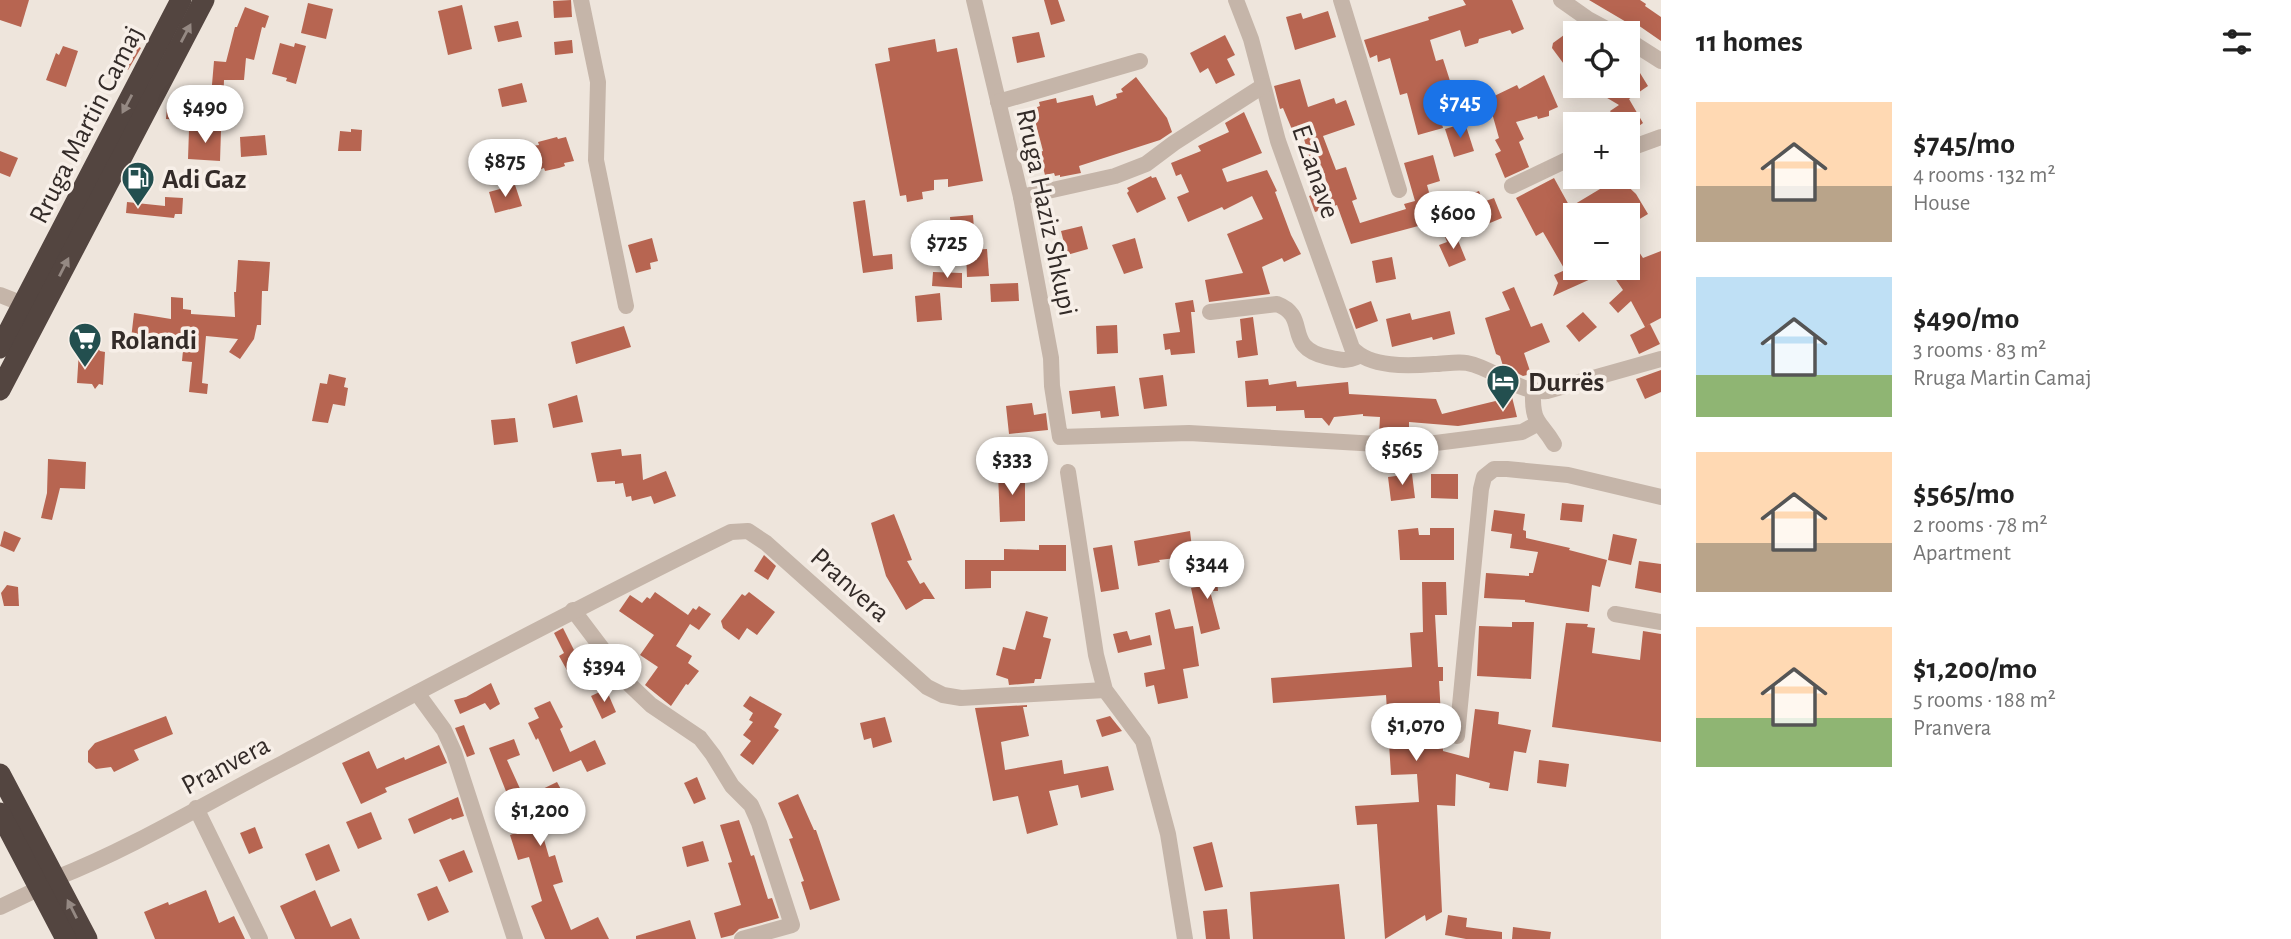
<!DOCTYPE html>
<meta charset="utf-8">
<style>
body{margin:0;font-family:"Alegreya Sans",sans-serif;background:#f6f6f6;color:#222;height:100vh;display:flex;flex-direction:column;font-size:26px;white-space:nowrap}
*{box-sizing:border-box;margin:0}
p{font-size:23px;color:#767676}
.icon{flex:none;width:38px;height:38px;fill:none;stroke:currentColor;stroke-width:2;stroke-linecap:round;stroke-linejoin:round}
.map{position:relative;flex:1;overflow:hidden}
.panel{display:flex;flex-direction:column;background:#fff;width:630px}
.panel>*{flex:none}
.tools{position:absolute;left:1563px;top:21px;display:grid;gap:14px}
.tools a{display:grid;place-items:center;width:77px;height:77px;border-radius:0px;background:#fff;box-shadow:0 4px 18px #0003;font-size:35px}
.price{position:absolute;translate:-50% -60px;padding:0 16px;border-radius:24px;background:#fff;color:#222;font-size:23px;line-height:46px;filter:drop-shadow(0 2px 4px #0008)}
.price::after{content:'';position:absolute;left:50%;top:42px;width:21px;height:16px;margin-left:-10px;background:inherit;clip-path:polygon(0 0,100% 0,50% 100%)}
.price.on{background:#1a73e8;color:#fff}
ul{padding:0;list-style:none}
li{display:flex;align-items:center;gap:21px;height:175px;padding:0 35px}
li span{display:grid;place-items:center;flex:none;width:196px;height:140px;border-radius:0px;color:#555}
li>.icon{margin-inline-start:auto}
span .icon{width:84px;height:84px;fill:#fffc;stroke-width:1}
li b{font-size:30px}
h2{display:flex;justify-content:space-between;align-items:center;height:84px;padding:0 35px;font-size:30px}
main{display:flex;flex:1;min-height:0}
.map>svg:first-child{display:block}
</style>
<main>
<div class="map">
<svg width="1661" height="939" viewBox="0 0 1661 939">
<rect width="100%" height="100%" fill="#eee5dc"/>
<g fill="#b76551">
<path d="M0 0H29L21 27 0 20Z"/>
<path d="M571 0 572 17 554 18 553 1Z"/>
<path d="M1044 0H1058L1065 21 1051 25Z"/>
<path d="M1463 0H1512L1524 29 1512 34 1510 30 1479 39 1478 43 1465 47 1460 30 1430 40 1436 61 1443 59 1451 84 1461 80 1468 98 1438 109 1443 128 1418 135 1407 93 1400 95 1390 58 1378 62 1377 55 1370 58 1364 40 1429 20 1428 17 1466 5Z"/>
<path d="M1589 0H1640L1646 4 1645 6 1661 17V41L1635 23 1633 26Z"/>
<path d="M308 3 333 9 326 39 301 33Z"/>
<path d="M462 5 472 49 448 55 438 11Z"/>
<path d="M245 7 269 16 265 28 262 27 254 60 246 58 244 80H224L223 108H210L214 61 226 62 235 27H237Z"/>
<path d="M1328 11 1336 37 1295 50 1286 17 1301 13 1303 19Z"/>
<path d="M518 21 522 37 498 42 494 26Z"/>
<path d="M1575 27V79L1552 48 1553 43Z"/>
<path d="M1039 32 1045 57 1017 63 1012 37Z"/>
<path d="M1225 35 1235 55 1227 59 1235 75 1216 84 1208 68 1200 73 1190 53Z"/>
<path d="M935 39 937 52 957 48 983 181 948 187V179L934 180V190L922 192 923 199 907 202 906 195 900 196 875 64 890 61 888 48Z"/>
<path d="M572 40 573 53 555 55 554 42Z"/>
<path d="M128 41 141 48 128 70 116 63Z"/>
<path d="M280 43 294 47 295 43 306 46 296 84 286 81 287 78 272 74Z"/>
<path d="M63 46 78 51 66 87 46 80 56 53 59 55Z"/>
<path d="M1640 73 1648 86 1629 99 1643 123 1628 134V124H1619L1610 111 1619 105 1587 86H1628V81Z"/>
<path d="M1544 75 1558 107 1549 111V116L1538 119 1537 116 1516 122 1524 139 1519 142 1529 167 1505 178 1495 154 1501 151 1495 140 1499 138 1488 99 1517 85 1519 89Z"/>
<path d="M1136 77 1167 118 1172 132 1160 140 1079 166 1081 173 1060 177V175L1055 176 1054 173 1045 175 1039 152 1043 151 1032 109 1040 106 1039 102 1056 98 1057 103 1093 95 1096 106 1117 98 1116 94 1123 92 1121 89Z"/>
<path d="M1300 79 1308 107 1334 98 1336 104 1346 100 1355 125 1323 136 1336 170 1346 167 1357 199 1352 201 1360 223 1406 209 1404 204 1415 201 1404 163 1433 155 1440 181 1427 185 1437 221 1351 244 1337 205 1315 212 1309 196 1329 189 1321 165 1313 168 1303 136 1296 139 1283 108 1280 109 1274 86Z"/>
<path d="M522 83 527 102 502 107 498 89Z"/>
<path d="M167 106 194 107 193 121 166 119Z"/>
<path d="M1244 112 1262 153 1222 169 1227 182 1267 170 1277 191 1275 192 1291 235 1301 254 1284 262 1282 258 1262 267 1270 294 1209 302 1205 280 1243 273 1227 234 1263 219 1252 196 1224 210 1222 207 1188 222 1177 197 1189 192 1181 174 1176 176 1171 163 1201 151 1198 146 1229 132 1225 123Z"/>
<path d="M1465 123 1474 151 1454 157 1445 129Z"/>
<path d="M351 129 362 130 361 151H338L340 131 351 132Z"/>
<path d="M189 130 221 131 220 161 188 159Z"/>
<path d="M265 135 267 155 241 157 240 137Z"/>
<path d="M557 137 558 139 566 137 574 161 564 163 565 166 559 168 545 171 544 168 535 171 532 160 535 159 532 146 539 145 538 142Z"/>
<path d="M0 151 18 158 10 177 0 173Z"/>
<path d="M1151 176 1152 178 1156 177 1166 199 1137 213 1127 193 1129 191 1127 188Z"/>
<path d="M1589 177H1618L1636 194 1648 214 1628 226V215H1618L1613 207 1600 215H1563L1575 235V268H1588L1593 278 1553 296 1558 283 1554 275 1565 270 1543 232 1536 236 1516 198 1554 178 1570 207 1600 189Z"/>
<path d="M515 185 522 206 495 213 489 192Z"/>
<path d="M1479 191 1483 202 1494 198 1502 218 1473 230 1461 198Z"/>
<path d="M165 197 183 198 182 214H175L174 218 126 213 127 202 165 206Z"/>
<path d="M865 200 873 256 892 254 893 269 863 273 853 202Z"/>
<path d="M973 215 975 243 952 244 950 217Z"/>
<path d="M1082 226 1088 249 1067 255 1061 231Z"/>
<path d="M1455 233 1466 260 1449 267 1439 245 1447 242 1445 237Z"/>
<path d="M652 238 658 261 650 263 651 269 636 273 628 245Z"/>
<path d="M1135 238 1143 268 1124 274 1112 245Z"/>
<path d="M987 249 989 276 967 277 966 250Z"/>
<path d="M1661 251V318L1646 326 1650 324 1660 344 1639 354 1630 335 1645 327 1631 301 1618 313 1609 303 1623 290 1608 268H1628V259L1639 252 1643 258Z"/>
<path d="M1392 257 1396 279 1376 283 1372 261Z"/>
<path d="M238 260 270 262 268 291H262L261 325H257L254 339 240 359 229 352 238 339 206 336 202 383 208 384 207 394 189 392 192 362 182 361 184 340 158 337 157 343 131 339 134 313 171 319V297L183 298V309L191 310V314L235 317 234 292H236Z"/>
<path d="M933 272 962 273V288L932 286Z"/>
<path d="M1018 283 1019 301 991 302 990 284Z"/>
<path d="M1514 287 1531 327 1542 323 1550 342 1524 353 1531 374 1523 376 1503 366 1500 356 1496 354 1485 318 1510 310 1502 292Z"/>
<path d="M940 293 942 320 917 322 915 296Z"/>
<path d="M1193 300 1195 312H1191L1195 353 1171 355 1170 349 1165 350 1163 334 1180 332 1175 303Z"/>
<path d="M1371 301 1378 321 1356 329 1349 309Z"/>
<path d="M1450 311 1455 334 1433 340 1432 337 1392 347 1386 319 1410 313 1412 320Z"/>
<path d="M1583 312 1597 327 1579 342 1566 326Z"/>
<path d="M1253 317 1258 355 1238 358 1236 341 1242 340 1240 319Z"/>
<path d="M1117 325 1118 353 1097 354 1096 326Z"/>
<path d="M624 326 631 347 576 364 571 342Z"/>
<path d="M96 346 100 351 105 352 103 385 99 384 95 389 92 384 77 383 79 350 92 351Z"/>
<path d="M1661 370V392L1645 399 1636 379Z"/>
<path d="M329 374 346 378 344 387 348 388 345 406 333 404 328 423 312 421 320 383 327 384Z"/>
<path d="M1163 375 1167 406 1144 409 1139 378Z"/>
<path d="M1268 379 1269 385 1296 381 1297 387 1348 382 1349 394 1436 399 1442 414 1512 397 1517 417 1458 426 1409 422V435L1379 434 1380 417 1363 416V414L1334 417 1329 426 1322 418H1305L1304 410 1276 411V406L1247 407 1245 381Z"/>
<path d="M1115 386 1119 416 1101 418 1100 411 1072 414 1069 391Z"/>
<path d="M577 395 583 422 553 428 548 404Z"/>
<path d="M1032 403 1034 415 1046 413 1048 430 1009 434 1006 406Z"/>
<path d="M515 418 518 442 494 445 491 420Z"/>
<path d="M621 449 622 456 641 454 643 480 666 471 676 496 654 504 651 496 632 501 631 496 626 497 623 483 615 484V481L597 482 591 453Z"/>
<path d="M48 459 86 462 85 489 60 488 52 520 41 518 47 493Z"/>
<path d="M998 473H1025V521L1000 522Z"/>
<path d="M1412 474 1415 498 1391 501 1388 477Z"/>
<path d="M1431 474H1458V499L1431 498Z"/>
<path d="M1562 503 1584 505 1582 522 1560 520Z"/>
<path d="M1494 510 1525 514 1523 530 1526 531V538L1570 548 1569 550 1607 560 1600 587 1592 585 1589 612 1525 602V600L1484 598 1486 573 1529 576V573H1533L1538 552 1510 548 1512 534 1491 531Z"/>
<path d="M894 514 912 560 907 561 920 584 924 582 935 599H924L906 610 886 576 871 523Z"/>
<path d="M1418 528 1419 535H1430V528H1454V560H1400L1398 530Z"/>
<path d="M4 531 21 538 14 552 0 546Z"/>
<path d="M1190 531 1193 556 1159 560 1160 562 1138 566 1134 541Z"/>
<path d="M1613 534 1637 539 1631 565 1608 560Z"/>
<path d="M1039 545H1066V571H991V588L965 589V560H1004V549L1039 550Z"/>
<path d="M1112 545 1119 589 1101 592 1093 548Z"/>
<path d="M764 555 776 566 768 580 754 571Z"/>
<path d="M1639 561 1661 564V593L1635 588Z"/>
<path d="M1216 566 1218 591H1210L1220 629 1201 634 1191 588 1203 586 1202 567Z"/>
<path d="M1422 582H1446L1447 615H1435L1438 667H1443V681H1439L1443 751 1469 758 1475 709 1499 712 1498 724 1531 730 1526 753 1514 751 1508 791 1489 788 1490 783 1456 774 1455 806 1437 805 1442 912 1426 921 1425 915 1385 939 1377 824 1357 825 1355 806 1419 802 1417 774 1391 775 1386 695 1273 703 1271 678 1412 667 1410 633 1423 632Z"/>
<path d="M7 585 18 587 19 606H4L1 593Z"/>
<path d="M655 592 688 615 693 608 696 610 699 606 711 614 699 630 690 624 676 646 692 656 688 663 699 671 688 685 686 684 671 706 645 685 658 667 640 655 654 635 619 611 630 595 642 603 647 597 650 599Z"/>
<path d="M749 592 775 612 757 635 747 628 739 640 723 628 721 621 742 594 745 596Z"/>
<path d="M1170 609 1175 629 1193 626 1199 666 1183 669 1188 698 1158 704 1154 685 1146 687 1144 673 1165 669 1155 613Z"/>
<path d="M1026 611 1048 617 1043 637 1051 639 1041 679H1035L1034 683 1009 685 1008 679 996 675 1003 647 1015 650Z"/>
<path d="M1512 622H1534L1531 679 1477 676 1479 626 1512 627Z"/>
<path d="M1566 623 1588 624 1587 627 1595 628 1592 653 1640 660 1643 631 1661 634V742L1552 727Z"/>
<path d="M563 628 575 652 584 646 596 668 573 681 559 656 564 653 554 633Z"/>
<path d="M1127 631 1130 640 1150 635 1152 645 1118 653 1113 634Z"/>
<path d="M491 683 500 704 490 710 485 703 460 714 454 700 466 697Z"/>
<path d="M606 689 616 712 602 719 591 696Z"/>
<path d="M750 696 782 714 774 727 779 730 753 765 740 755 751 741 743 735 753 722 749 720 753 713 743 706Z"/>
<path d="M550 701 563 727 560 729 570 752 595 740 606 764 587 772 581 760 553 772 538 738 536 740 528 723 539 718 534 708Z"/>
<path d="M1027 705V707H1023L1029 736 1001 742 1005 770 1062 760 1064 774 1108 766 1114 790 1081 798 1078 785 1049 791 1058 825 1027 834 1018 796 993 801 975 708Z"/>
<path d="M166 716 173 734 134 750 139 760 114 772 111 767 96 769 88 762V751L95 743Z"/>
<path d="M1110 716 1122 731 1102 737 1096 720Z"/>
<path d="M885 717 892 742 873 748 871 738 864 740 860 723Z"/>
<path d="M464 725 475 754 467 757 455 728Z"/>
<path d="M514 739 520 755 507 760 522 793 524 792 526 797 557 782 570 806 539 822 549 857 555 855 563 882 553 885 571 930 598 917 609 939H545L531 906 542 901 529 857 518 860 510 835 518 832 505 801 509 799 489 748Z"/>
<path d="M439 745 447 763 385 788 387 792 361 804 342 763 369 751 377 769 404 757 405 760Z"/>
<path d="M1539 760 1569 764 1566 787 1537 783Z"/>
<path d="M697 777 706 799 694 804 684 783Z"/>
<path d="M798 794 814 830H816L840 900 810 910 801 882 804 881 789 839 793 838 778 803Z"/>
<path d="M458 797 464 816 452 820 451 818 414 834 408 819Z"/>
<path d="M371 812 382 839 358 849 346 822Z"/>
<path d="M739 820 751 856 754 855 768 899 772 898 779 918 739 929 733 935 721 938 714 913 741 905 728 863 732 862 720 825Z"/>
<path d="M255 827 263 848 249 854 240 833Z"/>
<path d="M703 841 709 861 687 867 682 847Z"/>
<path d="M1212 842 1223 887 1205 891 1193 847Z"/>
<path d="M329 844 340 871 316 881 305 854Z"/>
<path d="M464 850 473 872 449 882 439 860Z"/>
<path d="M1339 884 1345 939H1253L1250 892Z"/>
<path d="M437 886 449 912 428 921 417 894Z"/>
<path d="M206 890 219 923 234 916 245 939H155L144 912 168 902 169 905Z"/>
<path d="M315 890 331 927 351 918 360 939H295L280 906Z"/>
<path d="M1227 909 1230 939H1206L1203 911Z"/>
<path d="M1448 915 1467 918 1466 927 1502 932V939H1466L1445 935Z"/>
<path d="M690 920 696 939H636V936Z"/>
<path d="M1513 927 1551 932 1550 939H1512Z"/>
</g>
<g fill="none" stroke-linecap="round" stroke-linejoin="round">
<g stroke="#c5b5a9" stroke-width="16">
<path d="M581 0 598 82 596 160 626 306"/>
<path d="M974 0 1021 197 1051 358 1052 386 1060 437 1189 433 1412 446 1522 432 1537 424"/>
<path d="M1236 0 1251 39 1278 141 1352 348C1370 368 1409 366 1434 364 1444 364 1457 361 1467 363 1495 368 1518 394 1547 391L1661 359"/>
<path d="M1341 0 1399 190"/>
<path d="M1561 0 1588 19 1614 33"/>
<path d="M1628 40 1661 61"/>
<path d="M998 102 1140 61"/>
<path d="M1628 149 1661 137"/>
<path d="M1512 186 1575 156"/>
<path d="M1021 197 1115 176 1146 164 1174 143 1263 86"/>
<path d="M0 295 23 304"/>
<path d="M1210 312 1277 304C1311 317 1282 347 1327 357 1340 360 1346 362 1359 356"/>
<path d="M1533 392C1532 425 1540 420 1554 444"/>
<path d="M1068 472 1096 655 1105 690 1143 741 1168 834 1185 939"/>
<path d="M573 610 629 684 651 705 700 738 713 755 732 786 751 805 759 823 792 925 742 939"/>
<path d="M1615 614 1661 622"/>
<path d="M417 693 444 730 454 752 515 939"/>
<path d="M1457 736 1481 489 1484 477 1494 469H1507L1568 475 1661 497"/>
<path d="M196 808 260 939"/>
<path d="M56 878C135 847 207 802 283 763 432 685 580 606 731 532L748 531 766 543 927 687 943 695 961 698 1105 690"/>
<path d="M0 907 40 888"/>
</g>
<g stroke="#534540" stroke-width="21">
<path d="M0 348 181 0"/>
<path d="M0 390 204 0"/>
<path d="M0 774 87 939"/>
<path d="M0 813 66 939"/>
</g>
</g>
<defs><path id="oneway-solid" d="M-6-.8H1V-3.2L6.5 0L1 3.2V.8H-6Z" transform="scale(1.75)"/></defs>
<g fill="#958983">
<use href="#oneway-solid" transform="translate(186 33) rotate(-62)"/>
<use href="#oneway-solid" transform="translate(127 104) rotate(118)"/>
<use href="#oneway-solid" transform="translate(64 267) rotate(-63)"/>
<use href="#oneway-solid" transform="translate(72 909) rotate(-117)"/>
</g>
<defs>
<symbol id="fuel-pin" viewBox="-11 -11 22 30"><path d="M0 17L-7.5 6A9.5 9.5 0 1 1 7.5 6Z" fill="#234f4f" stroke="#f7efe8"/><path d="M-5.5-6h7V0h2V4h1.3V-2.5L3-4.5l.8-.8L6-3V5H2.5V1h-1V6h-7ZM-4.2-4.7v3.2H.2V-4.7Z" fill="#fff"/></symbol>
<symbol id="supermarket-pin" viewBox="-11 -11 22 30"><path d="M0 17L-7.5 6A9.5 9.5 0 1 1 7.5 6Z" fill="#234f4f" stroke="#f7efe8"/><path d="M-6-5.5h2.5l.6 2H6L4.5 2H-2.5L-4.4-4H-6ZM-1.5 3.2a1.3 1.3 0 1 0 .1 0ZM3 3.2a1.3 1.3 0 1 0 .1 0Z" fill="#fff"/></symbol>
<symbol id="hotel-pin" viewBox="-11 -11 22 30"><path d="M0 17L-7.5 6A9.5 9.5 0 1 1 7.5 6Z" fill="#234f4f" stroke="#f7efe8"/><path d="M-6-4.5h1.5V1H6V5H4.5V3h-9V5H-6ZM-4 0a1.8 1.8 0 1 1 3.6 0ZM.5 0V-2.5h3Q6-2.5 6 0Z" fill="#fff"/></symbol>
</defs>
<g fill-rule="evenodd">
<use href="#fuel-pin" x="119" y="159" width="38" height="52"/>
<use href="#supermarket-pin" x="66" y="320" width="38" height="52"/>
<use href="#hotel-pin" x="1484" y="362" width="38" height="52"/>
</g>
<g text-anchor="middle" stroke-width="7" stroke-linejoin="round" paint-order="stroke">
<g font-size="28" fill="#332b28" stroke="#f7efe8">
<text transform="translate(85 124) rotate(-63)" y="10">Rruga Martin Camaj</text>
<text transform="translate(1317 171) rotate(71)" y="10">E Zanave</text>
<text transform="translate(1048 212) rotate(78)" y="10">Rruga Haziz Shkupi</text>
<text transform="translate(851 584) rotate(42)" y="10">Pranvera</text>
<text transform="translate(225 764) rotate(-28)" y="10">Pranvera</text>
</g>
<g font-size="28" font-weight="bold" fill="#332b28" stroke="#f7efe8" text-anchor="start">
<text x="162" y="188">Adi Gaz</text>
<text x="110" y="349">Rolandi</text>
<text x="1528" y="391">Durrës</text>
</g>
</g>
</svg>
<div class="tools">
<a><svg class="icon" aria-label="locate" viewBox="0 0 24 24"><circle cx="12" cy="12" r="6"/><path d="M12 2v4M12 18v4M2 12h4M18 12h4"/></svg></a>
<a>+</a>
<a>−</a>
</div>
<b class="price on" style="left:1460px;top:140px">$745</b>
<b class="price" style="left:205px;top:145px">$490</b>
<b class="price" style="left:505px;top:199px">$875</b>
<b class="price" style="left:1453px;top:251px">$600</b>
<b class="price" style="left:947px;top:280px">$725</b>
<b class="price" style="left:1402px;top:487px">$565</b>
<b class="price" style="left:1012px;top:497px">$333</b>
<b class="price" style="left:1207px;top:601px">$344</b>
<b class="price" style="left:604px;top:704px">$394</b>
<b class="price" style="left:1416px;top:763px">$1,070</b>
<b class="price" style="left:540px;top:848px">$1,200</b>
</div>
<section class="panel">
<h2>11 homes<svg class="icon" aria-label="filters" viewBox="0 0 24 24"><path d="M4 7h16M4 17h16"/><circle cx="9" cy="7" r="2"/><circle cx="15" cy="17" r="2"/></svg></h2>
<ul>
<li><span style="background:linear-gradient(#ffd9b3 60%,#b9a48a 0)"><svg class="icon" aria-label="home" viewBox="0 0 24 24"><path d="M3 11l9-7 9 7M6 9v11h12V9"/></svg></span><div><b>$745/mo</b><p>4 rooms · 132 m²</p><p>House</p></div></li>
<li><span style="background:linear-gradient(#bfe0f5 70%,#8fb573 0)"><svg class="icon" aria-label="home" viewBox="0 0 24 24"><path d="M3 11l9-7 9 7M6 9v11h12V9"/></svg></span><div><b>$490/mo</b><p>3 rooms · 83 m²</p><p>Rruga Martin Camaj</p></div></li>
<li><span style="background:linear-gradient(#ffd9b3 65%,#b9a48a 0)"><svg class="icon" aria-label="home" viewBox="0 0 24 24"><path d="M3 11l9-7 9 7M6 9v11h12V9"/></svg></span><div><b>$565/mo</b><p>2 rooms · 78 m²</p><p>Apartment</p></div></li>
<li><span style="background:linear-gradient(#ffd9b3 65%,#8fb573 0)"><svg class="icon" aria-label="home" viewBox="0 0 24 24"><path d="M3 11l9-7 9 7M6 9v11h12V9"/></svg></span><div><b>$1,200/mo</b><p>5 rooms · 188 m²</p><p>Pranvera</p></div></li>
</ul>
</section>
</main>
